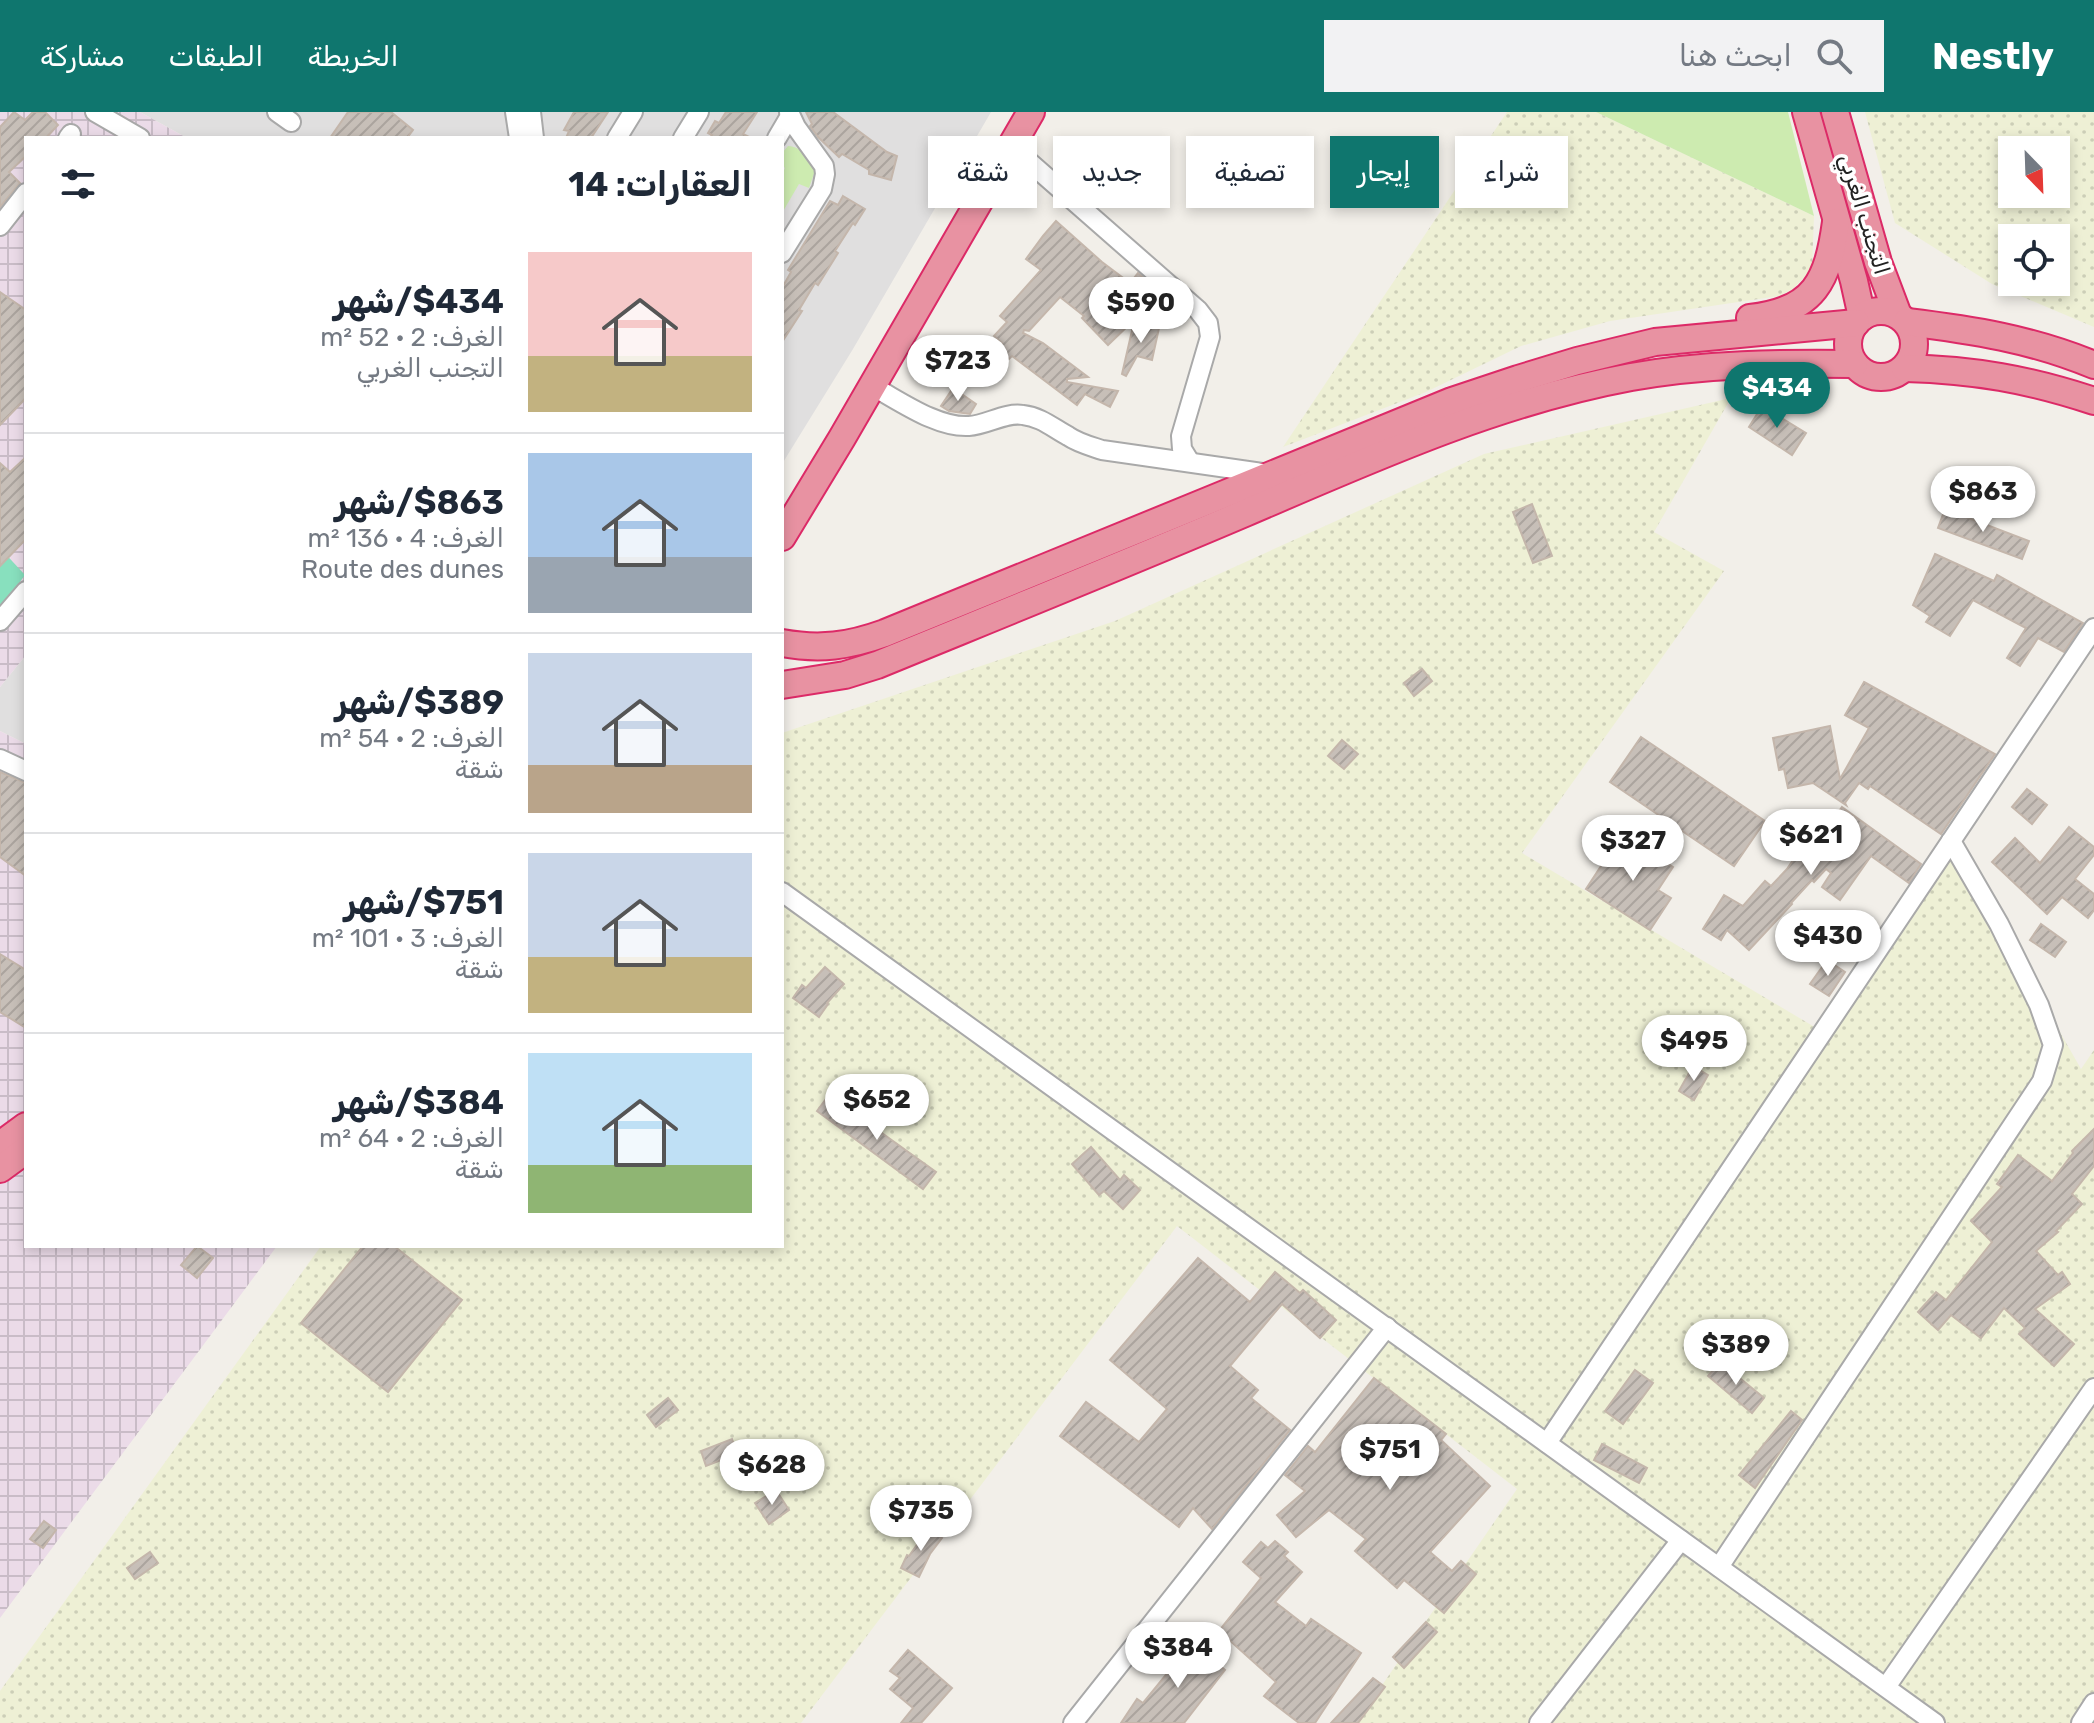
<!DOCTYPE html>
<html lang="ar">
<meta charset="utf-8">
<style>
body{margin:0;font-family:Rubik,"Noto Sans Arabic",sans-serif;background:#f2f2f3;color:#1f2937;direction:rtl;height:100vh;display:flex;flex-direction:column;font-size:30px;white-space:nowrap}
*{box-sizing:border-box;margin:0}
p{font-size:26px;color:#747a83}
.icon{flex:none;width:44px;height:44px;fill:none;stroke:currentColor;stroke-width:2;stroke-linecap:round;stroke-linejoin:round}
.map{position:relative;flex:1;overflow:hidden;direction:ltr}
.drawer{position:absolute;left:24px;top:24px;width:760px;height:1112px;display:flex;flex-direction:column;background:#fff;border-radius:0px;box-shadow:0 4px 12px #0003;direction:rtl}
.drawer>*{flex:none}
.hud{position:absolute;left:808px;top:24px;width:760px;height:72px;direction:rtl;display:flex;gap:16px}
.needle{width:52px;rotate:157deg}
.fabs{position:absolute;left:1998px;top:24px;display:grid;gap:16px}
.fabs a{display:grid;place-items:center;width:72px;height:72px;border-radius:0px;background:#fff;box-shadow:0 4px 12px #0003;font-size:40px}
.price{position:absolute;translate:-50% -68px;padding:0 18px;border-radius:28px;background:#fff;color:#222;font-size:26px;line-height:52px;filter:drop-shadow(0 2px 4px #0008)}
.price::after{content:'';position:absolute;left:50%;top:48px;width:24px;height:18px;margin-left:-12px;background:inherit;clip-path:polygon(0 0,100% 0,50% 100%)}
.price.current{background:#0f766e;color:#fff}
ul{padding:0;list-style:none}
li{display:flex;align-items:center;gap:24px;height:200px;padding:0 32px}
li+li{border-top:2px solid #e0e1e3}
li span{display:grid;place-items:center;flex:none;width:224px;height:160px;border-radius:0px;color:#555}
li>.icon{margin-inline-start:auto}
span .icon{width:96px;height:96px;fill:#fffc;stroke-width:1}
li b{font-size:34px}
h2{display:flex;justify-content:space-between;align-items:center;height:96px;padding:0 32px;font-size:34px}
.pill{padding:0 28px;border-radius:0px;background:#fff;box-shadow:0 4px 12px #0003;font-size:28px;line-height:72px}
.pill.current{background:#0f766e;color:#fff}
header{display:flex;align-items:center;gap:48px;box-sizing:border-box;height:112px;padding:0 40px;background:#0f766e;color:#fff}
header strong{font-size:38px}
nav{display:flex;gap:44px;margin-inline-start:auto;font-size:28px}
.search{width:560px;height:72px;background:#f2f2f3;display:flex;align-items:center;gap:20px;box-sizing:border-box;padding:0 28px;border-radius:0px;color:#747a83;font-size:30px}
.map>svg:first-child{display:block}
</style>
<header>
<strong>Nestly</strong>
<div class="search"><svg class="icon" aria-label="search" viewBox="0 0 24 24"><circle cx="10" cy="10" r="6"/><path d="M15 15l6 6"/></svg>ابحث هنا</div>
<nav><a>الخريطة</a><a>الطبقات</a><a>مشاركة</a></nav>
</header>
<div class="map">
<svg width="2094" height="1611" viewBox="0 0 2094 1611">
<defs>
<pattern id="industrial-grid" width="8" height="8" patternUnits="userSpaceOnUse" patternTransform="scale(2)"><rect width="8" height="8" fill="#ebdbe8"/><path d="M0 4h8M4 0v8" fill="none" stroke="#c9bcc7"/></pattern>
<pattern id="farmland-dots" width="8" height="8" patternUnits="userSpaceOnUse" patternTransform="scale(2)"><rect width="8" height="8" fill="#eef0d5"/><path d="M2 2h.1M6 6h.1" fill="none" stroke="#ccceb7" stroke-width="1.8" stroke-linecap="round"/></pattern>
<pattern id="building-hatch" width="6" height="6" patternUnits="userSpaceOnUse" patternTransform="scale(2)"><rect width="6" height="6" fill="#c7bfb8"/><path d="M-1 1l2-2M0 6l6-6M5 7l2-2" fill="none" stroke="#aba49e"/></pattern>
</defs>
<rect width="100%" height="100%" fill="#f2efe9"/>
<g fill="#e0dfdf">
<path d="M140 0H991L853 237 782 352V26H187Z"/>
<path d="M26 543V632L0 619V575Z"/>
</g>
<g fill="url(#industrial-grid)">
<path d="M0 0H140L187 26H26V543L0 575Z"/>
<path d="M0 619 26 632V1134H277L0 1506Z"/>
</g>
<g fill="url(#farmland-dots)" fill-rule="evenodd">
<path d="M1507 0H1596L1814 104 1812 157 1793 177 1779 184 1610 209 1521 234 1426 280 1283 335Z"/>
<path d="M1865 0H2094V215L1992 172 1895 111ZM2012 38H2056V82H2012ZM2012 126H2056V170H2012Z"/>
<path d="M1731 286 1654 420 1724 459 1522 741 1823 920 1951 729 2081 957 2094 938V1611H1356L1517 1377 1177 1114 801 1611H0V1579L321 1134H782V621L1115 509 1484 342Z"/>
</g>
<g fill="#cdebb0">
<path d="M1596 0H1788L1814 104Z"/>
<path d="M788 34C802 35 810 46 815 59L809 76 799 72 782 101V62L785 56 782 53V41Z"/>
</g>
<path fill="#88e0be" d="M0 436 25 463 0 497Z"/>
<g fill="url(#building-hatch)" stroke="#c4b6ab" stroke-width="2">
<path d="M14 0 25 8 33 0H45L58 13 46 26H26V44L9 60 20 71 0 95V15Z"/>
<path d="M348 0H391L413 18 407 26H330Z"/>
<path d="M574 0H608L591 26H566L569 19 564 18Z"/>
<path d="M726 0H757L743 22 751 26H710L712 23 708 21 715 9 719 11Z"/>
<path d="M806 0H833L887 40 897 44 891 68 869 62V58L842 42 839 45 818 25 810 14 812 12Z"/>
<path d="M843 84 865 97 855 113 853 111 835 139 838 141 818 173 815 171 799 198 802 199 782 230V176L791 160 788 158 830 89 838 93Z"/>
<path d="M1056 109 1102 150 1130 171 1138 161 1153 175 1125 208 1132 210 1108 233 1082 206 1084 204 1060 185 1029 219 1024 218 1023 221 1043 231 1088 265 1067 267V270L1118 279 1110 295 1085 282 1077 293 1012 244 1009 247 997 237 1002 231 994 224 1007 210 1000 204 1041 158 1026 147 1043 124Z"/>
<path d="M0 180 26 198V286L0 313Z"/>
<path d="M1134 210 1159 216 1152 248 1137 244 1126 264 1122 262Z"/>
<path d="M953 276 976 292 970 302 949 299 941 294Z"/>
<path d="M1762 294 1806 321 1792 343 1749 315Z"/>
<path d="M26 345V427L0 454V351L10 360Z"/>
<path d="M1532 392 1552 444 1533 451 1513 400Z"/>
<path d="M1945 397 2029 429 2022 447 1938 416Z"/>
<path d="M1935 442 1994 469 1997 463 2083 511 2064 540 2038 526 2020 554 2007 546 2026 516 1973 488 1950 524 1926 510 1930 504 1913 493Z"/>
<path d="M1422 557 1432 569 1414 584 1404 571Z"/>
<path d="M1864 570 1995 642 1941 722 1870 674 1868 677 1859 671 1845 691 1846 693 1813 671 1788 676 1784 657 1779 658 1773 626 1830 614 1840 667 1869 616 1845 603Z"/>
<path d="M1641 625 1765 709 1734 754 1610 670Z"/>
<path d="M1342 628 1358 642 1344 657 1328 644Z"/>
<path d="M0 660 26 671V764L0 745Z"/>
<path d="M2027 677 2047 693 2032 712 2012 695Z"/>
<path d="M1842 695 1921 752 1909 771 1871 744 1840 788 1822 775 1831 761 1826 757 1814 770 1812 768 1791 791 1792 792 1749 838 1727 818 1721 828 1703 817 1724 783 1743 794 1765 769 1771 774 1787 757 1805 730 1814 736Z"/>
<path d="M2069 715 2094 735V743L2075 767 2094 782V798L2088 806 2062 785 2047 802 1992 750 2015 726 2040 751Z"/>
<path d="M1625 724 1673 755 1658 778 1671 786 1650 818 1586 777 1607 745 1610 747Z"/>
<path d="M2041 812 2066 830 2055 845 2030 828Z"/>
<path d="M0 842 26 858V916L0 900Z"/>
<path d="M1827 848 1845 860 1829 884 1810 872Z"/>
<path d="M825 855 844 872 827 891 828 892 819 905 793 886 802 873 806 876Z"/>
<path d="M1693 954 1708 963 1694 988 1679 979Z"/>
<path d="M829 983 936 1060 923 1077 817 999Z"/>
<path d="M2094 1017V1054L2072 1082 2082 1092 2056 1119 2058 1120 2036 1139 2058 1163 2062 1160 2070 1172 2035 1197 2074 1232 2054 1254 2019 1222 2025 1216 2004 1196 1981 1226 1951 1203 1938 1218 1918 1200 1936 1180 1946 1188 1992 1130 1971 1109 2002 1075 1997 1072 2018 1043 2052 1069 2073 1041 2072 1039Z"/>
<path d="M1091 1035 1120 1068 1124 1063 1140 1078 1123 1097 1104 1079 1099 1083 1072 1052Z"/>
<path d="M197 1134 213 1146 197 1166 181 1153Z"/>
<path d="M363 1134H394L462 1188 388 1280 301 1211Z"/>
<path d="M1198 1146 1250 1190 1275 1160 1300 1181 1303 1178 1336 1208 1320 1226 1282 1192 1230 1254 1258 1278 1251 1286 1290 1318 1212 1417 1193 1396 1179 1415 1060 1324 1086 1290 1139 1330 1167 1297 1110 1248Z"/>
<path d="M1720 1250 1764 1286 1752 1301 1708 1264Z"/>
<path d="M1635 1258 1653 1271 1623 1312 1605 1299Z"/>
<path d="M1374 1266 1446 1322 1441 1328 1490 1374 1430 1440 1452 1459 1461 1449 1476 1462 1444 1501 1404 1468 1397 1476 1355 1439 1366 1427 1329 1398 1296 1425 1277 1403 1305 1379 1285 1363 1308 1334 1315 1340Z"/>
<path d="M668 1286 678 1298 656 1315 647 1303Z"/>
<path d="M1791 1299 1802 1308 1755 1376 1739 1363Z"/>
<path d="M732 1327 737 1342 706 1354 701 1339Z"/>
<path d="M1602 1332 1647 1356 1639 1371 1594 1348Z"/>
<path d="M776 1378 789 1398 769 1412 755 1391Z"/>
<path d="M44 1409 56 1418 43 1436 30 1427Z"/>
<path d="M928 1417 942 1426 930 1442 919 1465 901 1456 907 1443 909 1444Z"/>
<path d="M1275 1429 1288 1440 1284 1444 1302 1460 1275 1490 1306 1514 1311 1507 1361 1541 1315 1611H1299L1264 1584 1276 1570 1219 1519 1261 1466 1243 1450 1261 1430 1268 1436Z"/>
<path d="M150 1440 158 1451 135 1467 127 1456Z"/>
<path d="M1426 1510 1437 1520 1404 1556 1393 1545Z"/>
<path d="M1192 1531 1225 1558 1184 1611H1121L1137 1587 1143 1591Z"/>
<path d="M908 1538 952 1576 921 1611H901L913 1596 890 1577 900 1566 890 1559Z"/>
<path d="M1373 1566 1385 1575 1358 1611H1331Z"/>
</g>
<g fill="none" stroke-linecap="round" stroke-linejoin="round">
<defs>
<g id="minor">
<path d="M95 0 140 26"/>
<path d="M277 0 291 10"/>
<path d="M515 0 519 26"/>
<path d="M531 0 534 26"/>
<path d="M68 26 71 22"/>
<path d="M617 26 633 0"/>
<path d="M683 26 699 0"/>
<path d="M777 26 790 4"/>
<path d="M1011 34 1198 198 1208 211 1210 225 1181 324 1182 337 1190 350"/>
<path d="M0 114 26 81"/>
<path d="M782 141 822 77 825 62 824 54 796 15 789 0"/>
<path d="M872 274C900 289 937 316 969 314 987 313 1005 300 1023 303 1041 305 1053 316 1068 324 1078 331 1090 334 1102 338L1269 362"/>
<path d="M0 509 26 479"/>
<path d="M0 647 26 659"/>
<path d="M782 780 1935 1611"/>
<path d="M1547 1331 2094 516"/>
<path d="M1719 1455 2042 969 2053 933 2039 893 1999 812 1951 729"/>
<path d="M1886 1575 2094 1276"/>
<path d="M1073 1611 1387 1215"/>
<path d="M1539 1611 1681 1428"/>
<path d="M2081 1611 2094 1591"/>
</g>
<g id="highway">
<path d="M1806 0 1854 169 1862 205"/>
<path d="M1835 0 1878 150 1898 203"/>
<circle cx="1881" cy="232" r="33"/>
<path d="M1750 206C1815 199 1828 168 1836 110"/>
<path d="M1907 210C1973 218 2031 227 2094 253"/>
<path d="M1905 256C1975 258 2027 267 2094 289"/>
<path d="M782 425 842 326 1031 0"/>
<path d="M782 531C820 538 849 534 885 521L1452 289 1518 267 1577 249 1655 230 1856 211"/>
<path d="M782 573 845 563 877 553C999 503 1123 453 1245 401 1371 347 1496 290 1631 265 1704 252 1780 251 1854 252"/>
<path d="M0 1033 26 1014"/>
<path d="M0 1057 26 1038"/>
</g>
</defs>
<use href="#minor" stroke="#a9a9a9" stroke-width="22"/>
<use href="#highway" stroke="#dc2a67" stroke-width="30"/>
<use href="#minor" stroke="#fff" stroke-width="18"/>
<use href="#highway" stroke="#e892a2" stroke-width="26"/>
</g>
<g text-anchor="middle" stroke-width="7" stroke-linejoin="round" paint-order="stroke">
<g font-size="22" fill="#222" stroke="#fff">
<text transform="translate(1865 102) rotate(73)" y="8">التجنب الغربي</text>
</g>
</g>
</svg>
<div class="fabs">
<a><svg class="needle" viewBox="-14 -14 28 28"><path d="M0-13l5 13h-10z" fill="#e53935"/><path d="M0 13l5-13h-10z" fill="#747a83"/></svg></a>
<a><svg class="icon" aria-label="locate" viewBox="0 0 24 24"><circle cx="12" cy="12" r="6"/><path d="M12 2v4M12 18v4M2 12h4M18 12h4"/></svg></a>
</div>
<b class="price" style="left:1141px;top:233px">$590</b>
<b class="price" style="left:958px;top:291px">$723</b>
<b class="price current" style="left:1777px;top:318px">$434</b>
<b class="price" style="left:1983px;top:422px">$863</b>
<b class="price" style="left:1811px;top:765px">$621</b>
<b class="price" style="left:1633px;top:771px">$327</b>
<b class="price" style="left:1828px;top:866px">$430</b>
<b class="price" style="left:1694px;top:971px">$495</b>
<b class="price" style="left:877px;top:1030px">$652</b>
<b class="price" style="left:1736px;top:1275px">$389</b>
<b class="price" style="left:1390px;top:1380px">$751</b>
<b class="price" style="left:772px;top:1395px">$628</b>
<b class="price" style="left:921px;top:1441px">$735</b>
<b class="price" style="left:1178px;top:1578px">$384</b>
<div class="hud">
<a class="pill">شراء</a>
<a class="pill current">إيجار</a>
<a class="pill">تصفية</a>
<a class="pill">جديد</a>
<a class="pill">شقة</a>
</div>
<section class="drawer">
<h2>العقارات: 14<svg class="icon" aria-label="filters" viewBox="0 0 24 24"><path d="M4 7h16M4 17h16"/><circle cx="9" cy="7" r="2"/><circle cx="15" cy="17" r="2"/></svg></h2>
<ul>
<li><span style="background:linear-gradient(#f6c9c9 65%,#c2b280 0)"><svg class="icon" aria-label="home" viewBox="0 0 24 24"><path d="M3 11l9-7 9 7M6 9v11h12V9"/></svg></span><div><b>$434/شهر</b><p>الغرف: 2 · 52 m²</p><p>التجنب الغربي</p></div></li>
<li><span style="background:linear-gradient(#a9c7e8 65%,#9aa5b1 0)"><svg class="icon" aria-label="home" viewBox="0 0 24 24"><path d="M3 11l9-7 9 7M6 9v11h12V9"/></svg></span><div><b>$863/شهر</b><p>الغرف: 4 · 136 m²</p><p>Route des dunes</p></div></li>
<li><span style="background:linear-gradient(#c9d6e8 70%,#b9a48a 0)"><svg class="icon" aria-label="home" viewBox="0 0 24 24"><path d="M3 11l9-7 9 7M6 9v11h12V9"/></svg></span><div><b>$389/شهر</b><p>الغرف: 2 · 54 m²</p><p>شقة</p></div></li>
<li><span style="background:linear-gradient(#c9d6e8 65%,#c2b280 0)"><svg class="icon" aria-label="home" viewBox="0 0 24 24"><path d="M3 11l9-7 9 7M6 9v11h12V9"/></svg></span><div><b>$751/شهر</b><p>الغرف: 3 · 101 m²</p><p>شقة</p></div></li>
<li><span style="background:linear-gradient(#bfe0f5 70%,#8fb573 0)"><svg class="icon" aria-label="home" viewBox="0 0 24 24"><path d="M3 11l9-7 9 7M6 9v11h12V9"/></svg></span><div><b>$384/شهر</b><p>الغرف: 2 · 64 m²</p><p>شقة</p></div></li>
</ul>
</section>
</div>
